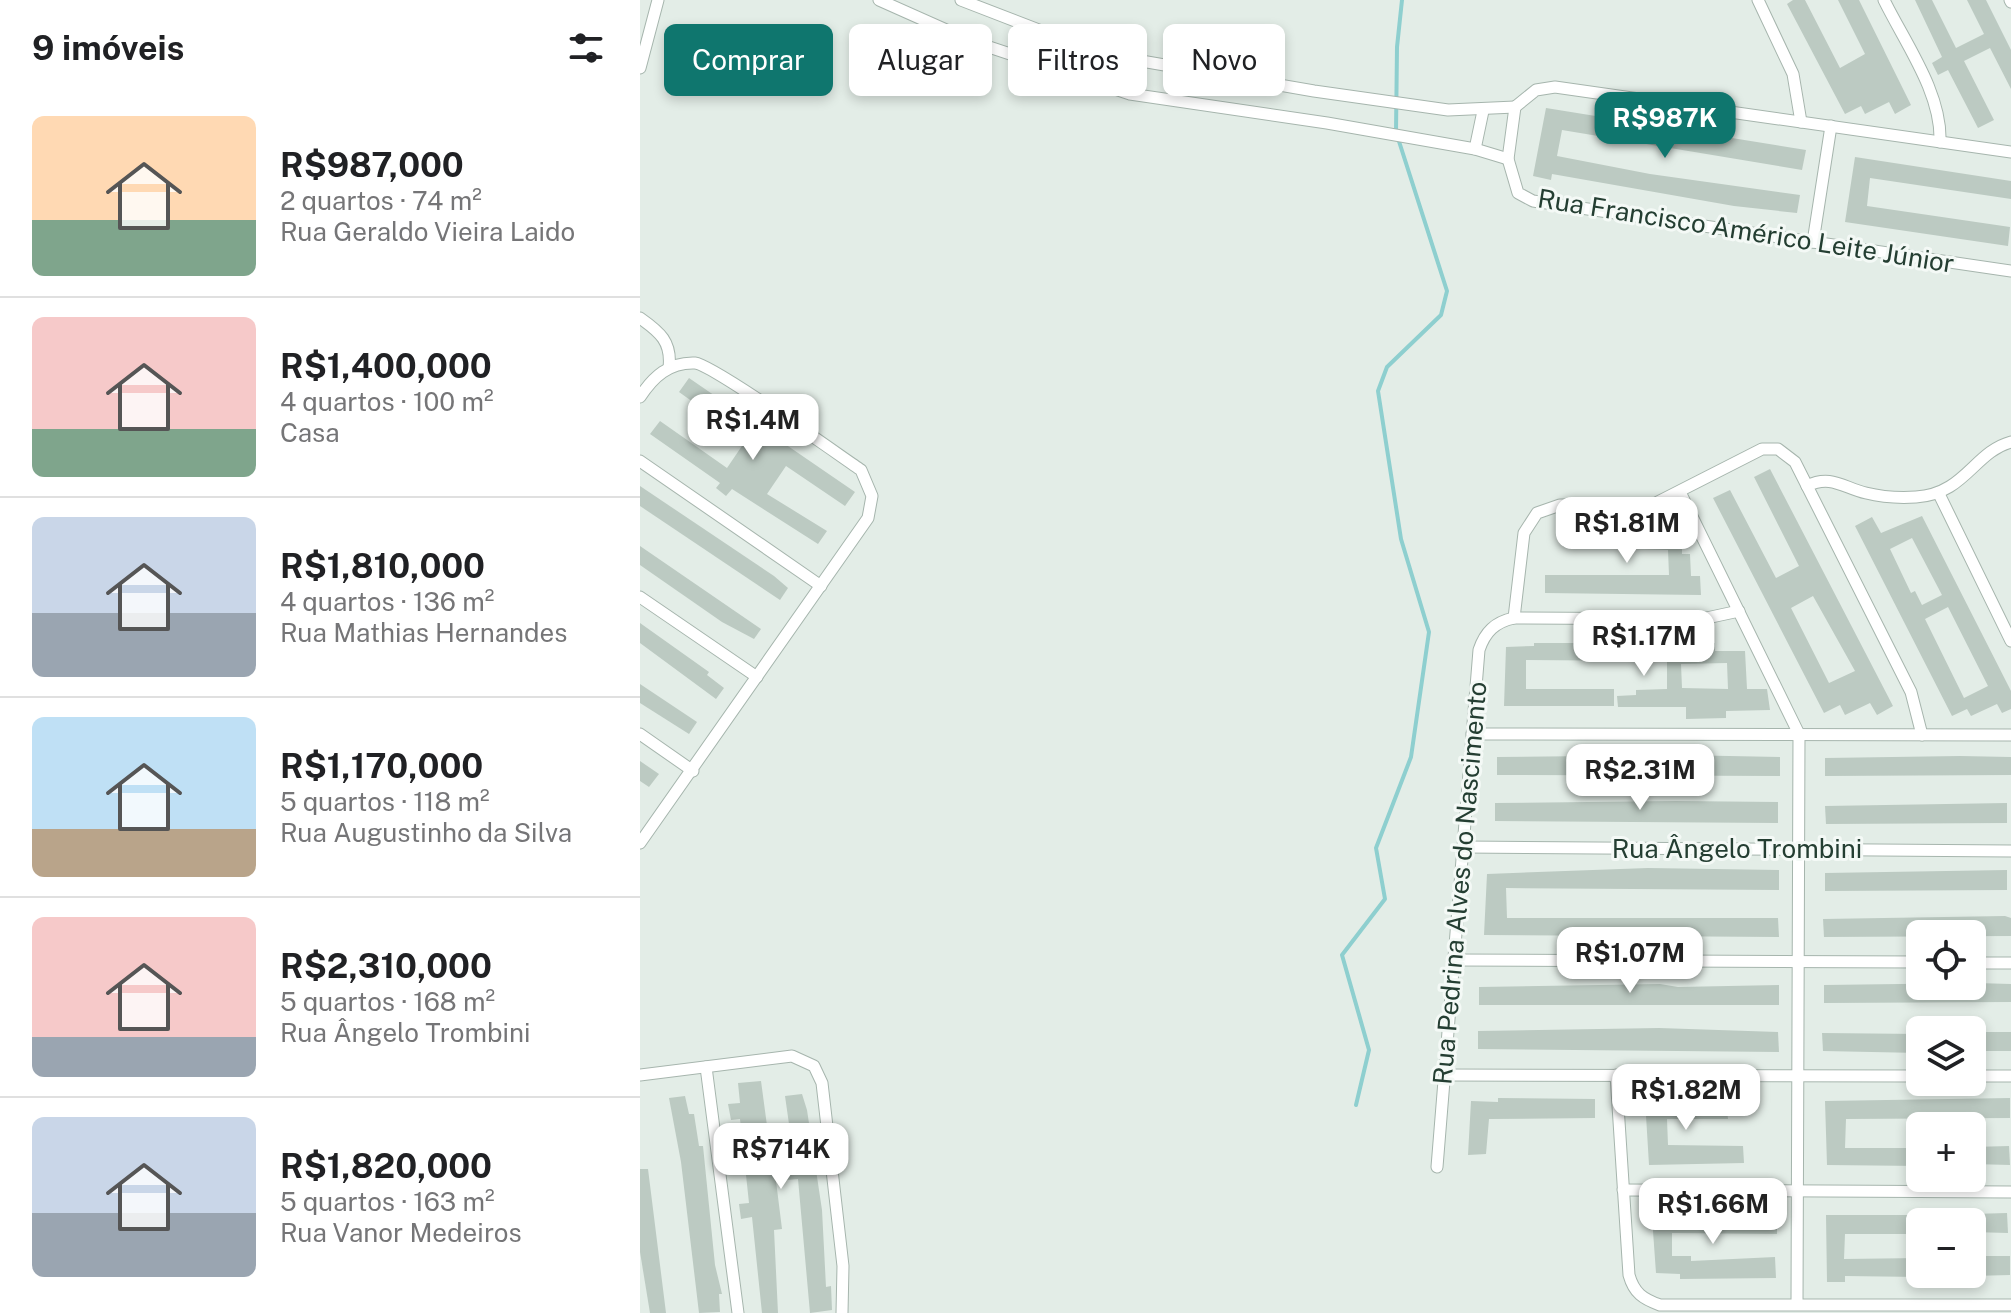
<!DOCTYPE html>
<html lang="pt">
<meta charset="utf-8">
<style>
body{margin:0;font-family:"Public Sans",sans-serif;background:#f2f2f2;color:#202124;height:100vh;display:flex;flex-direction:column;font-size:30px;white-space:nowrap}
*{box-sizing:border-box;margin:0}
p{font-size:26px;color:#757577}
.icon{flex:none;width:44px;height:44px;fill:none;stroke:currentColor;stroke-width:2;stroke-linecap:round;stroke-linejoin:round}
.map{position:relative;flex:1;overflow:hidden}
.panel{display:flex;flex-direction:column;background:#fff;width:640px}
.panel>*{flex:none}
.guide{position:absolute;left:24px;top:24px;width:760px;height:72px;display:flex;gap:16px}
.tools{position:absolute;left:1266px;top:920px;display:grid;gap:16px}
.tools a{display:grid;place-items:center;width:80px;height:80px;border-radius:12px;background:#fff;box-shadow:0 4px 12px #0003;font-size:40px}
.price{position:absolute;translate:-50% -68px;padding:0 18px;border-radius:16px;background:#fff;color:#222;font-size:26px;line-height:52px;filter:drop-shadow(0 2px 4px #0008)}
.price::after{content:'';position:absolute;left:50%;top:48px;width:24px;height:18px;margin-left:-12px;background:inherit;clip-path:polygon(0 0,100% 0,50% 100%)}
.price.on{background:#0f766e;color:#fff}
ul{padding:0;list-style:none}
li{display:flex;align-items:center;gap:24px;height:200px;padding:0 32px}
li+li{border-top:2px solid #e0e0e0}
li span{display:grid;place-items:center;flex:none;width:224px;height:160px;border-radius:12px;color:#555}
li>.icon{margin-inline-start:auto}
span .icon{width:96px;height:96px;fill:#fffc;stroke-width:1}
li b{font-size:34px}
h2{display:flex;justify-content:space-between;align-items:center;height:96px;padding:0 32px;font-size:34px}
.chip{padding:0 28px;border-radius:12px;background:#fff;box-shadow:0 4px 12px #0003;font-size:28px;line-height:72px}
.chip.on{background:#0f766e;color:#fff}
main{display:flex;flex:1;min-height:0}
.map>svg:first-child{display:block}
</style>
<main>
<section class="panel">
<h2>9 imóveis<svg class="icon" aria-label="filters" viewBox="0 0 24 24"><path d="M4 7h16M4 17h16"/><circle cx="9" cy="7" r="2"/><circle cx="15" cy="17" r="2"/></svg></h2>
<ul>
<li><span style="background:linear-gradient(#ffd9b3 65%,#7fa58c 0)"><svg class="icon" aria-label="home" viewBox="0 0 24 24"><path d="M3 11l9-7 9 7M6 9v11h12V9"/></svg></span><div><b>R$987,000</b><p>2 quartos · 74 m²</p><p>Rua Geraldo Vieira Laido</p></div></li>
<li><span style="background:linear-gradient(#f6c9c9 70%,#7fa58c 0)"><svg class="icon" aria-label="home" viewBox="0 0 24 24"><path d="M3 11l9-7 9 7M6 9v11h12V9"/></svg></span><div><b>R$1,400,000</b><p>4 quartos · 100 m²</p><p>Casa</p></div></li>
<li><span style="background:linear-gradient(#c9d6e8 60%,#9aa5b1 0)"><svg class="icon" aria-label="home" viewBox="0 0 24 24"><path d="M3 11l9-7 9 7M6 9v11h12V9"/></svg></span><div><b>R$1,810,000</b><p>4 quartos · 136 m²</p><p>Rua Mathias Hernandes</p></div></li>
<li><span style="background:linear-gradient(#bfe0f5 70%,#b9a48a 0)"><svg class="icon" aria-label="home" viewBox="0 0 24 24"><path d="M3 11l9-7 9 7M6 9v11h12V9"/></svg></span><div><b>R$1,170,000</b><p>5 quartos · 118 m²</p><p>Rua Augustinho da Silva</p></div></li>
<li><span style="background:linear-gradient(#f6c9c9 75%,#9aa5b1 0)"><svg class="icon" aria-label="home" viewBox="0 0 24 24"><path d="M3 11l9-7 9 7M6 9v11h12V9"/></svg></span><div><b>R$2,310,000</b><p>5 quartos · 168 m²</p><p>Rua Ângelo Trombini</p></div></li>
<li><span style="background:linear-gradient(#c9d6e8 60%,#9aa5b1 0)"><svg class="icon" aria-label="home" viewBox="0 0 24 24"><path d="M3 11l9-7 9 7M6 9v11h12V9"/></svg></span><div><b>R$1,820,000</b><p>5 quartos · 163 m²</p><p>Rua Vanor Medeiros</p></div></li>
</ul>
</section>
<div class="map">
<svg width="1371" height="1313" viewBox="0 0 1371 1313">
<rect width="100%" height="100%" fill="#e3ede7"/>
<g fill="none" stroke-linecap="round" stroke-linejoin="round">
<path stroke="#8ecfcf" stroke-width="4" d="M716 1105 729 1050 702 955 745 899 736 848 771 757 789 632 761 539 738 391 747 367 801 315 807 291 756 132 757 47 762 0"/>
</g>
<g fill="#bccac2" fill-rule="evenodd">
<path d="M1153 0H1165L1200 68 1225 54 1198 0H1219L1271 105 1255 114 1249 102 1225 114 1221 106 1205 114 1147 4Z"/>
<path d="M1275 0H1292L1316 48 1344 34 1327 0H1346L1371 50V89L1350 48 1324 61 1354 120 1338 128 1308 70 1298 75 1292 63 1302 57Z"/>
<path d="M906 108 1166 150 1162 170 922 130 917 156 1010 174 1160 195 1157 213 1094 206 912 174 911 180 893 176Z"/>
<path d="M1215 157 1371 181V199L1230 178 1227 206 1370 227 1368 246 1205 222Z"/>
<path d="M49 378 215 492 205 506 146 466 127 494 187 531 178 544 92 489 86 496 76 488 80 483 10 434 20 421 87 468 106 440 39 392Z"/>
<path d="M1130 469 1253 706 1237 715 1230 703 1205 715 1200 705 1184 713 1073 498 1090 490 1136 578 1159 566 1114 477ZM1173 596 1215 671 1189 683 1151 608Z"/>
<path d="M0 486 134 576 148 588 140 600 0 506Z"/>
<path d="M1282 516 1371 691V709L1362 713 1357 704 1331 716 1327 709 1312 716 1215 526 1232 517 1241 533ZM1272 538 1302 595 1282 605 1275 591 1271 593 1250 549ZM1308 607 1348 686 1324 698 1285 619Z"/>
<path d="M923 529 987 528 1019 532V537L1042 536V554H1050L1051 576H1060L1061 595 905 593V575H1029L1028 550 923 547Z"/>
<path d="M0 546 121 629 114 639 82 622 0 565Z"/>
<path d="M0 623 69 672 67 675 84 688 76 699 0 643Z"/>
<path d="M894 643H1075V651H1105L1107 689H1127L1130 710 1086 711V718L1046 719V707H978L977 696 996 695V690L1027 689V661H1013L886 660V689H974V706H864L866 647 894 646ZM1087 663 1088 689 1042 688 1041 664Z"/>
<path d="M0 684 57 722 49 734 0 703Z"/>
<path d="M1038 755 1140 757V776L857 775V757Z"/>
<path d="M1320 756 1371 757V775L1185 776V758Z"/>
<path d="M0 761 19 774 9 787 0 781Z"/>
<path d="M1036 801 1138 802V823L855 821V803Z"/>
<path d="M1367 803V823L1186 824 1185 806Z"/>
<path d="M1008 868 1139 870V890L866 888 867 918H1138L1139 937 844 935 847 874Z"/>
<path d="M1367 870V890L1185 891V873Z"/>
<path d="M1365 916 1371 918V936L1184 937 1183 919Z"/>
<path d="M1336 983 1371 984V1002L1184 1003V985Z"/>
<path d="M1020 984 1038 987 1139 985V1005H839V987Z"/>
<path d="M1019 1028 1138 1032 1139 1052 838 1049V1031Z"/>
<rect x="1335" y="1032" width="36" height="19"/>
<path d="M1182 1033 1280 1034V1053L1183 1051Z"/>
<path d="M121 1081 128 1133 150 1131 145 1096 162 1094 167 1110 182 1210 186 1287 191 1286 192 1310 170 1313 158 1179 136 1181 142 1229 134 1230 138 1313H122L112 1217 101 1219 99 1204 109 1203 100 1119 91 1120 88 1104 100 1103 98 1083Z"/>
<path d="M45 1096 49 1114H54L59 1146H63L75 1265 82 1294H79L80 1312 59 1313 41 1162 29 1098Z"/>
<path d="M858 1098 955 1099V1118L849 1119 846 1154 828 1155 831 1101 858 1102Z"/>
<path d="M1069 1098 1086 1099 1088 1119H1027L1028 1145 1103 1146 1104 1163 1009 1165 1005 1099Z"/>
<path d="M1370 1098V1118L1206 1119 1205 1148H1280V1166L1187 1165 1185 1101Z"/>
<path d="M1369 1146 1370 1165 1332 1164V1147Z"/>
<path d="M0 1169H8L26 1313H10L0 1252Z"/>
<path d="M1137 1213V1234L1032 1233V1256H1051V1261L1135 1257 1136 1278 1040 1279V1274L1016 1273 1012 1217Z"/>
<path d="M1367 1213 1368 1233 1332 1232V1214Z"/>
<path d="M1186 1215H1280V1234H1205L1204 1259 1280 1258V1277L1205 1276V1282H1187Z"/>
<path d="M1332 1256H1370V1275L1332 1276Z"/>
</g>
<g fill="none" stroke-linecap="round" stroke-linejoin="round">
<defs>
<g id="minor">
<path d="M239 0 331 41 490 94 687 123 835 149 868 159"/>
<path d="M321 0 461 54 674 91 808 110 875 107"/>
<path d="M1118 0 1153 74 1161 122"/>
<path d="M1244 0C1265 43 1302 93 1300 142"/>
<path d="M1370 0 1371 2"/>
<path d="M0 68 18 0"/>
<path d="M875 107 868 159 878 193 893 201 1371 271"/>
<path d="M875 107 896 90 915 87 1371 152"/>
<path d="M835 149 843 111"/>
<path d="M1173 242 1191 126"/>
<path d="M0 318C20 332 32 342 29 368"/>
<path d="M0 397C13 377 29 362 55 363 73 365 196 453 221 470L232 496 228 518 0 843"/>
<path d="M0 461 181 586"/>
<path d="M1167 486C1191 474 1204 488 1226 493 1242 497 1260 498 1276 497 1325 494 1334 452 1371 442"/>
<path d="M1040 492 1159 734 1157 1304"/>
<path d="M1299 494 1371 641"/>
<path d="M0 597 117 677"/>
<path d="M874 618 884 533 897 513 920 505H1012L1122 449H1138L1155 462 1271 692 1282 735"/>
<path d="M0 734 53 771"/>
<path d="M832 734 1371 735"/>
<path d="M823 847 1371 851"/>
<path d="M814 960 1280 962"/>
<path d="M1332 963H1371"/>
<path d="M66 1067 98 1313"/>
<path d="M0 1075 152 1056 174 1066 182 1083 203 1266 202 1313"/>
<path d="M805 1075 1280 1076"/>
<path d="M976 1075 989 1275C994 1293 1003 1299 1020 1305H1371"/>
<path d="M1332 1076H1371"/>
<path d="M797 1167 839 650C845 632 855 622 874 618L1062 619 1099 611"/>
<path d="M983 1190 1371 1192"/>
</g>
</defs>
<use href="#minor" stroke="#a6b5ad" stroke-width="13"/>
<use href="#minor" stroke="#fff" stroke-width="11"/>
</g>
<g text-anchor="middle" stroke-width="6" stroke-linejoin="round" paint-order="stroke">
<g font-size="26" fill="#243e32" stroke="#f4f9f6">
<text transform="translate(1106 231) rotate(9)" y="9">Rua Francisco Américo Leite Júnior</text>
<text x="1097" y="858">Rua Ângelo Trombini</text>
<text transform="translate(820 883) rotate(-85)" y="9">Rua Pedrina Alves do Nascimento</text>
</g>
</g>
</svg>
<div class="tools">
<a><svg class="icon" aria-label="locate" viewBox="0 0 24 24"><circle cx="12" cy="12" r="6"/><path d="M12 2v4M12 18v4M2 12h4M18 12h4"/></svg></a>
<a><svg class="icon" aria-label="layers" viewBox="0 0 24 24"><path d="M12 4l9 5-9 5-9-5zM3 14l9 5 9-5"/></svg></a>
<a>+</a>
<a>−</a>
</div>
<b class="price on" style="left:1025px;top:160px">R$987K</b>
<b class="price" style="left:113px;top:462px">R$1.4M</b>
<b class="price" style="left:987px;top:565px">R$1.81M</b>
<b class="price" style="left:1004px;top:678px">R$1.17M</b>
<b class="price" style="left:1000px;top:812px">R$2.31M</b>
<b class="price" style="left:990px;top:995px">R$1.07M</b>
<b class="price" style="left:1046px;top:1132px">R$1.82M</b>
<b class="price" style="left:141px;top:1191px">R$714K</b>
<b class="price" style="left:1073px;top:1246px">R$1.66M</b>
<div class="guide">
<a class="chip on">Comprar</a>
<a class="chip">Alugar</a>
<a class="chip">Filtros</a>
<a class="chip">Novo</a>
</div>
</div>
</main>
